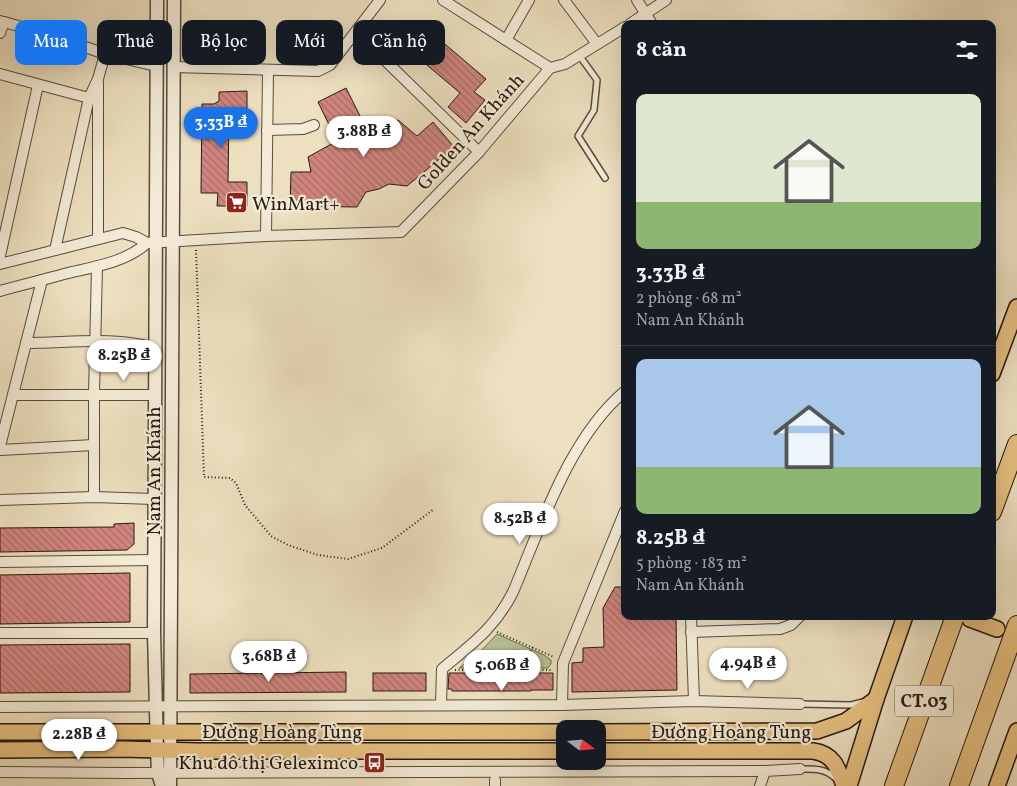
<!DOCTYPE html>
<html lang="vi">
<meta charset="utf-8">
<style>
body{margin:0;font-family:Vollkorn,serif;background:#20242c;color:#f1f3f6;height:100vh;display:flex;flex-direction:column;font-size:19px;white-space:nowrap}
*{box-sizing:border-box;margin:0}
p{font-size:16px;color:#9ea1a6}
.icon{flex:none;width:28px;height:28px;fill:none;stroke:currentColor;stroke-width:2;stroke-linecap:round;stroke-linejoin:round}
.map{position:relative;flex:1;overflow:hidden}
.sheet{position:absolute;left:621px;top:20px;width:375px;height:600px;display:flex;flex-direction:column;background:#171b24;border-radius:10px;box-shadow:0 5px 20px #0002}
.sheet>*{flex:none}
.top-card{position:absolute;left:15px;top:20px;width:475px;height:45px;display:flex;gap:10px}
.needle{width:32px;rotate:106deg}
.tools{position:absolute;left:556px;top:720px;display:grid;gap:10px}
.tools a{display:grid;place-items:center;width:50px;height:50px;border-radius:10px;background:#171b24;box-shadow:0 5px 20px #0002;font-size:25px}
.price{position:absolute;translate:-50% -42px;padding:0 11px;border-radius:18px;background:#fff;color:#222;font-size:16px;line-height:32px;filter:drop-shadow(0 1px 2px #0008)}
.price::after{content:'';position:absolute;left:50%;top:30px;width:15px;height:11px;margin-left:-8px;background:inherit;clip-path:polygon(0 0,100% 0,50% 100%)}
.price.current{background:#1a73e8;color:#fff}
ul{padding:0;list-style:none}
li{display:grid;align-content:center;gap:10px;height:265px;padding:0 15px}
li+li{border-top:1px solid #363941}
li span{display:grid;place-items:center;height:155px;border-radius:10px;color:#555}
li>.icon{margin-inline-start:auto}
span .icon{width:90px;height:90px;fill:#fffc;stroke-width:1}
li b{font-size:21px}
h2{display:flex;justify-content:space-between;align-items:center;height:60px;padding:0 15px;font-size:21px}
.tag{padding:0 18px;border-radius:10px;background:#171b24;box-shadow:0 5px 20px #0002;font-size:18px;line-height:45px}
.tag.current{background:#1a73e8;color:#fff}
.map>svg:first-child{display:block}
</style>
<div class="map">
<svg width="1017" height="786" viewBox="0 0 1017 786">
<defs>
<pattern id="building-back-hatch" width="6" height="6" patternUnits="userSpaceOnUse" patternTransform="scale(1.25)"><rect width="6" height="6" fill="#d1857f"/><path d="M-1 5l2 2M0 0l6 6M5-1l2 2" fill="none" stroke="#a96c67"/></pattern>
</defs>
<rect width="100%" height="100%" fill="#ede0c0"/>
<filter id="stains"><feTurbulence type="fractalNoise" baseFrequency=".004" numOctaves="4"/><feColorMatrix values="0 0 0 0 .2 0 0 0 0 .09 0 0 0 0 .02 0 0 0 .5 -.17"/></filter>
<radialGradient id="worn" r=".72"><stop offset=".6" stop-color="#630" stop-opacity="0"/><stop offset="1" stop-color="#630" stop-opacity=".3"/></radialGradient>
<path fill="#b8c293" stroke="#6f6e52" d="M497 634 544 655 551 660V664L548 668H459L481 651Z"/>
<g fill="url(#building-back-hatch)" stroke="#261a11">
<path d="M419 22 486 79 474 92 485 100 466 123 448 107 460 93 408 49 397 62 381 46 399 26 405 32 411 31Z"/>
<path d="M346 88 366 128 398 120 417 136 433 122 454 147 407 186 389 184 379 189 366 192 357 207 290 206 291 172H311L308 157 337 141 318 102Z"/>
<path d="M247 91V114H229L228 182H247V206H217L218 193H201L202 104H214L219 101V92Z"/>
<path d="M134 523V544L127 550 0 552V528L114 527V524Z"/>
<path d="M130 573V622L0 624V575Z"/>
<path d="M615 587H625V616H676L677 690 572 692V663L583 662V648L604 647 603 608Z"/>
<path d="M130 644V692L0 693V645Z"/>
<path d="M346 672V692L190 693V674Z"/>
<rect x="373" y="673" width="53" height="18"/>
<path d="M449 673H553V690H531V691H452V689H448Z"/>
</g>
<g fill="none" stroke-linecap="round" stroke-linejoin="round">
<defs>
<g id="service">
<path d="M579 55 597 80 594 110 578 136 605 178"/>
<path d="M800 704 851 705 863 702"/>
<path d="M800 769C813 769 825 768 835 778"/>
</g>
<g id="minor">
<path d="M443 0 550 68"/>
<path d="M564 0 597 44"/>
<path d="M637 0 652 24"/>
<path d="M0 21 52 35 105 54 156 66"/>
<path d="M630 24 666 0"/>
<path d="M356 32 479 152"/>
<path d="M0 33 4 22"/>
<path d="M506 40 529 0"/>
<path d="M173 67 318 71 330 65 380 0"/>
<path d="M0 74 89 98"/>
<path d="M98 83V239"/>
<path d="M267 130 303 129 314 125"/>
<path d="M266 236 268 70"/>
<path d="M55 250 89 98 98 79 105 54"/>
<path d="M0 256 38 85"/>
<path d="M0 264 123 233 136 237 147 243"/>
<path d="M0 291C21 285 43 280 64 274 92 267 125 263 147 243L266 236 401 232 479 152 550 68 565 64 625 27"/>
<path d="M26 343C69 343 114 336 155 348"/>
<path d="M13 395H154"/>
<path d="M0 446 42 280"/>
<path d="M0 450 94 445"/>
<path d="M94 497V394L97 266"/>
<path d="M0 500 94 497 154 499"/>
<path d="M0 562 154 560"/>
<path d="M691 616 694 701"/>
<path d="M691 632 780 629 791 625 800 616"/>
<path d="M0 633H154"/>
<path d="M441 705 442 669C472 644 495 628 513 592 541 526 569 438 625 391"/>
<path d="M562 705 563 663 625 511"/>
<path d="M0 707 562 705 694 701 800 704"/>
<path d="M0 772 125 773 765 771 800 769"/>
<path d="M495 786V780"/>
<path d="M760 786 765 771"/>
</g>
<g id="tertiary">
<path d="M157 0 154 633 157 749 158 773 162 786"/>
<path d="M170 786 174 0"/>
</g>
<g id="primary">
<path d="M992 374 1017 307"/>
<path d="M970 619 997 629"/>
<path d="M0 732H565"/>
<path d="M598 732 817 731 846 721 876 699"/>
<path d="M0 750 122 749 197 751H565"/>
<path d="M598 751H813C834 754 838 768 844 786"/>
<path d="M849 786 876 699 905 616"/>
<path d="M997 786 1017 731"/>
</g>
<g id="motorway">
<path d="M992 512 1017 444"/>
<path d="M894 786 955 616"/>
<path d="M959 786 1017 625"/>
</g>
</defs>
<use href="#service" stroke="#584c3d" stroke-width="8"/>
<use href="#minor" stroke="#584c3d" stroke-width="12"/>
<use href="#tertiary" stroke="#584c3d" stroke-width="15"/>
<use href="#primary" stroke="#261a11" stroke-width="18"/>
<use href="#motorway" stroke="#261a11" stroke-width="20"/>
<g stroke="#261a11" stroke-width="2" stroke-dasharray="1 2.5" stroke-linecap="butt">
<path d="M196 250 204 477 230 478 236 483 245 505 271 536 288 545 318 555 348 559 382 548 434 509"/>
<path d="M497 632 554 657"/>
<path d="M525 660 533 647"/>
<path d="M455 670H553"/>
<path d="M515 670C517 662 522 660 530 662L535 670"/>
</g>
<use href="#service" stroke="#f3ebd6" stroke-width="5"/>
<use href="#minor" stroke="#f3ebd6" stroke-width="10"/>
<use href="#tertiary" stroke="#f3ebd6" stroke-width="12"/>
<use href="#primary" stroke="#e6c080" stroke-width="15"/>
<use href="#motorway" stroke="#e6c080" stroke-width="18"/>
</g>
<defs>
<symbol id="supermarket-square" viewBox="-11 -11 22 22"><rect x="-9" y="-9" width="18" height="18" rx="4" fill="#8f2418" stroke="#f3ebd6"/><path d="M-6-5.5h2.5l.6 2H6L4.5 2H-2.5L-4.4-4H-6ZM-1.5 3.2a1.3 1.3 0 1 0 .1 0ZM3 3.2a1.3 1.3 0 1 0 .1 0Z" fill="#fff"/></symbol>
<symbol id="bus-square" viewBox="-11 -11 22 22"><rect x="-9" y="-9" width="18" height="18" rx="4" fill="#8f2418" stroke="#f3ebd6"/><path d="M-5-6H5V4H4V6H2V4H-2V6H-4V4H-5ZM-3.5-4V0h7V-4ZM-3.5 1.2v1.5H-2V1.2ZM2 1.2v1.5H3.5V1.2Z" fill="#fff"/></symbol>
</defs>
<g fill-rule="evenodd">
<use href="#supermarket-square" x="224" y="190" width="25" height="25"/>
<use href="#bus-square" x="362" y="750" width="25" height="25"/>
</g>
<g text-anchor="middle" stroke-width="4.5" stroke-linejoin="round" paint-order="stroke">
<rect fill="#f3ebd6" stroke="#64594c" stroke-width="1" x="895" y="685.5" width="58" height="31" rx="4"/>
<g font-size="18" font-weight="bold" fill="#261a11">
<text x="924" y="707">CT.03</text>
</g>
<g font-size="19" fill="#261a11" stroke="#f3ebd6">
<text transform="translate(470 131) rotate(-48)" y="7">Golden An Khánh</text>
<text transform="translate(153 471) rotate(-90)" y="7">Nam An Khánh</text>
<text x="282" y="738">Đường Hoàng Tùng</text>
<text x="731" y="738">Đường Hoàng Tùng</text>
</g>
<g font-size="19" fill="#261a11" stroke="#f3ebd6" text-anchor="start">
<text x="252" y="210">WinMart+</text>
<text x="358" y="769" text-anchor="end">Khu đô thị Geleximco</text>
</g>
</g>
<rect width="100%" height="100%" filter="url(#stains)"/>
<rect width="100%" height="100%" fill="url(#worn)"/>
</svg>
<div class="tools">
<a><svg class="needle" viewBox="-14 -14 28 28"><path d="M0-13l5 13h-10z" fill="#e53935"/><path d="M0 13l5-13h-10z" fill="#9ea1a6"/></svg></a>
</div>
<b class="price current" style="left:221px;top:149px">3.33B ₫</b>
<b class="price" style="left:364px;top:158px">3.88B ₫</b>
<b class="price" style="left:124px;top:382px">8.25B ₫</b>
<b class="price" style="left:520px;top:545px">8.52B ₫</b>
<b class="price" style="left:269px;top:683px">3.68B ₫</b>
<b class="price" style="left:748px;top:690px">4.94B ₫</b>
<b class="price" style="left:502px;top:692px">5.06B ₫</b>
<b class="price" style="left:79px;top:761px">2.28B ₫</b>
<div class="top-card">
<a class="tag current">Mua</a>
<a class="tag">Thuê</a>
<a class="tag">Bộ lọc</a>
<a class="tag">Mới</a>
<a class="tag">Căn hộ</a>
</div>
<section class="sheet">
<h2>8 căn<svg class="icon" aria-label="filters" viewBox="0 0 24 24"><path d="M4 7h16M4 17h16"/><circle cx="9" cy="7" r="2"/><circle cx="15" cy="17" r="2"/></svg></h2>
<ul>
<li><span style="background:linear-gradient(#dfe7d0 70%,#8fb573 0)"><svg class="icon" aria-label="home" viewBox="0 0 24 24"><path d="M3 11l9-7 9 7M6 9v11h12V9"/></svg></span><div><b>3.33B ₫</b><p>2 phòng · 68 m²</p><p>Nam An Khánh</p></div></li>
<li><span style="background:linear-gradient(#a9c7e8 70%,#8fb573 0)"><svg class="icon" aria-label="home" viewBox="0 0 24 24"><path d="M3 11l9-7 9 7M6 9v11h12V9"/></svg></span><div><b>8.25B ₫</b><p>5 phòng · 183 m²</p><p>Nam An Khánh</p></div></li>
</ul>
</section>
</div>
